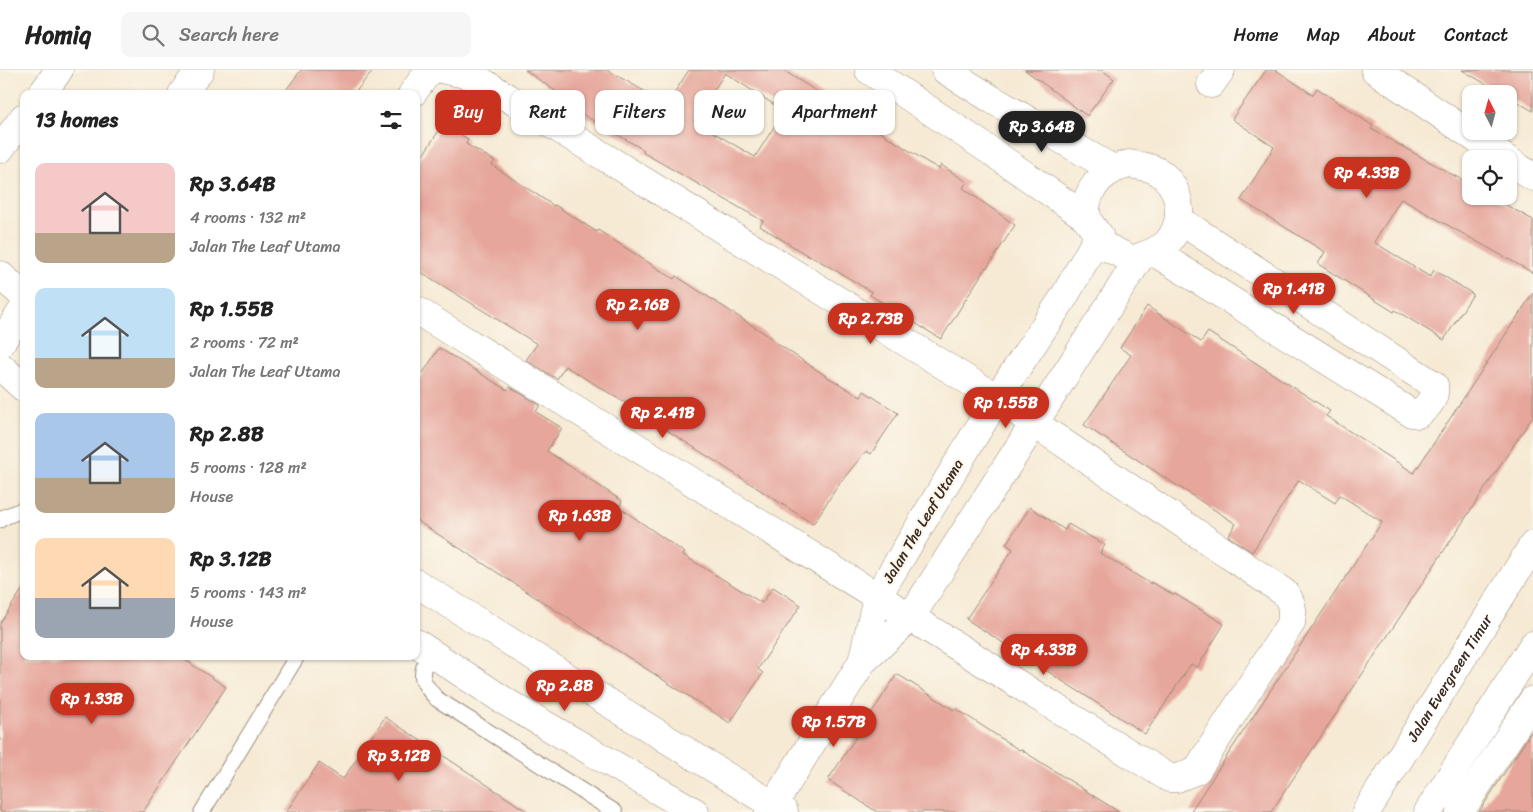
<!DOCTYPE html>
<meta charset="utf-8">
<style>
body{margin:0;font-family:Sriracha,sans-serif;background:#f6f6f6;color:#222;height:100vh;display:flex;flex-direction:column;font-size:19px;white-space:nowrap}
*{box-sizing:border-box;margin:0}
p{font-size:16px;color:#767676}
.icon{flex:none;width:28px;height:28px;fill:none;stroke:currentColor;stroke-width:2;stroke-linecap:round;stroke-linejoin:round}
.map{position:relative;flex:1;overflow:hidden}
.drawer{position:absolute;left:20px;top:20px;width:400px;height:570px;display:flex;flex-direction:column;background:#fff;border-radius:10px;box-shadow:0 1px 4px #0004}
.drawer>*{flex:none}
.banner{position:absolute;left:435px;top:20px;width:475px;height:45px;display:flex;gap:10px}
.needle{width:32px;rotate:354deg}
.controls{position:absolute;left:1462px;top:15px;display:grid;gap:10px}
.controls a{display:grid;place-items:center;width:55px;height:55px;border-radius:10px;background:#fff;box-shadow:0 1px 4px #0004;font-size:25px}
.price{position:absolute;translate:-50% -42px;padding:0 11px;border-radius:18px;background:#c8321e;color:#fff;font-size:16px;line-height:32px;filter:drop-shadow(0 1px 2px #0008)}
.price::after{content:'';position:absolute;left:50%;top:30px;width:15px;height:11px;margin-left:-8px;background:inherit;clip-path:polygon(0 0,100% 0,50% 100%)}
.price.selected{background:#222;color:#fff}
ul{padding:0;list-style:none}
li{display:flex;align-items:center;gap:15px;height:125px;padding:0 15px}
li span{display:grid;place-items:center;flex:none;width:140px;height:100px;border-radius:10px;color:#555}
li>.icon{margin-inline-start:auto}
span .icon{width:60px;height:60px;fill:#fffc;stroke-width:1}
li b{font-size:21px}
h2{display:flex;justify-content:space-between;align-items:center;height:60px;padding:0 15px;font-size:21px}
.chip{padding:0 18px;border-radius:10px;background:#fff;box-shadow:0 1px 4px #0004;font-size:18px;line-height:45px}
.chip.selected{background:#c8321e;color:#fff}
header{display:flex;align-items:center;gap:30px;box-sizing:border-box;height:70px;padding:0 25px;background:#fff;border-bottom:1px solid #e0e0e0}
header strong{font-size:24px}
nav{display:flex;gap:28px;margin-inline-start:auto;font-size:18px}
.search{width:350px;height:45px;background:#f6f6f6;display:flex;align-items:center;gap:12px;box-sizing:border-box;padding:0 18px;border-radius:10px;color:#767676;font-size:19px}
.map>svg:first-child{display:block}
</style>
<header>
<strong>Homiq</strong>
<div class="search"><svg class="icon" aria-label="search" viewBox="0 0 24 24"><circle cx="10" cy="10" r="6"/><path d="M15 15l6 6"/></svg>Search here</div>
<nav><a>Home</a><a>Map</a><a>About</a><a>Contact</a></nav>
</header>
<div class="map">
<svg width="1533" height="742" viewBox="0 0 1533 742">
<rect width="100%" height="100%" fill="#fbf7ec"/>
<filter id="ink" filterUnits="userSpaceOnUse"><feTurbulence type="fractalNoise" baseFrequency=".02" numOctaves="2"/><feDisplacementMap in="SourceGraphic" scale="10" xChannelSelector="R" yChannelSelector="G"/><feConvolveMatrix kernelMatrix="1 2 1 2 8 2 1 2 1" color-interpolation-filters="sRGB"/></filter>
<filter id="wash" filterUnits="userSpaceOnUse"><feTurbulence type="fractalNoise" baseFrequency=".0096" numOctaves="4" result="noise"/><feDisplacementMap in="SourceGraphic" scale="20" xChannelSelector="R" yChannelSelector="G"/><feGaussianBlur stdDeviation="1.12" result="paint"/><feColorMatrix in="noise" values="0 0 0 0 0 0 0 0 0 0 0 0 0 0 0 0 0 1.4 0 .05"/><feComposite in="paint" operator="in"/></filter>
<g filter="url(#wash)">
<rect width="100%" height="100%" fill="#f6ead4"/>
<g id="blocks">
<g fill="#e6a69b" fill-rule="evenodd">
<path d="M301 0H373L354 24H283Z"/>
<path d="M525 0H607L667 34 689 0H783L927 92 939 99 941 95 967 112 963 118 1015 155 987 198 986 197 941 269 870 225 872 222 811 186 810 187 760 156 763 151 642 82 644 80 587 47 562 30 564 27ZM725 3 784 41 755 87 694 51Z"/>
<path d="M1025 0H1102L1114 9 1087 46Z"/>
<path d="M1266 0H1276L1313 25 1317 18 1373 56 1371 59 1471 115V126H1490L1533 150V203L1401 129 1374 172 1430 207 1434 200 1473 224 1444 270 1395 240 1394 242 1318 194 1325 182 1241 130 1274 77 1232 49Z"/>
<path d="M1462 0H1533V41L1509 27V24H1503Z"/>
<path d="M443 54 468 69 466 74 495 91 492 95 554 136 555 135 597 162 598 160 674 209 676 206 773 269 772 270 826 306 861 327 864 321 898 343 871 384 866 381 839 414 813 454 662 357 663 356 565 296 557 309 526 290 537 274 416 199V96Z"/>
<path d="M1533 223V346L1271 742H1190L1382 452 1340 425 1335 433 1299 410 1252 482 1228 466 1236 454 1084 355 1131 285 1120 278 1147 236 1201 272 1208 262 1330 341 1326 346 1414 403Z"/>
<path d="M439 278 507 320 510 317 540 335 536 342 562 358 547 381 622 431 619 437 685 483 683 485 762 533 773 517 801 535 758 599 763 603 730 653 416 450V314Z"/>
<path d="M1030 437 1065 460 1068 454 1105 475 1100 483 1151 514V512L1174 525 1175 524 1224 554 1197 598 1191 594 1145 664 966 549 1013 479 1006 474Z"/>
<path d="M24 517V586H179L226 617 143 742H0V553Z"/>
<path d="M897 604 954 640 955 638 1019 680 1020 679 1119 742H877L828 710Z"/>
<path d="M385 647 528 742H286L319 693 343 709Z"/>
<path d="M1533 659V742H1479Z"/>
</g>
</g>
</g>
<g filter="url(#ink)">
<use href="#blocks" fill-opacity="0" stroke="#988a79" stroke-width="1"/>
<g fill="none" stroke-linecap="round" stroke-linejoin="round">
<defs>
<g id="service">
<path d="M0 450 2 448 24 439"/>
<path d="M430 582C418 605 420 611 437 629L615 742"/>
<path d="M202 742 297 586"/>
</g>
<g id="minor">
<path d="M869 0 986 78 1087 148"/>
<path d="M945 0 993 30 1113 99"/>
<path d="M1375 0 1506 89"/>
<path d="M1211 14 1221 0"/>
<path d="M42 24 59 0"/>
<path d="M182 24 200 0"/>
<path d="M412 24 429 1 433 0"/>
<path d="M0 79 24 47"/>
<path d="M1509 91 1533 107"/>
<path d="M1129 94C1141 96 1154 97 1163 105 1183 123 1185 156 1165 175 1157 181 1149 184 1140 187L1137 192 1100 174C1099 160 1089 157 1087 147 1083 128 1096 109 1111 101 1116 97 1123 96 1129 94Z"/>
<path d="M1099 165 1064 227 997 328 877 527 862 592 910 548 1137 192"/>
<path d="M1154 182 1411 343 1418 344C1428 337 1436 328 1434 315L1179 150"/>
<path d="M416 240 1169 708H1177L1197 700 1291 553C1293 541 1293 534 1285 523L997 328 471 5 445 0"/>
<path d="M769 742 862 592"/>
<path d="M1460 742 1533 630"/>
</g>
<g id="tertiary">
<path d="M0 205 24 226"/>
<path d="M0 274 24 238"/>
<path d="M0 296 24 318"/>
<path d="M416 513 784 742"/>
<path d="M416 573 506 632 695 742"/>
<path id="s1" d="M1366 742 1533 475"/>
<path d="M1428 742 1533 575"/>
</g>
</defs>
<use href="#service" stroke="#988a79" stroke-width="17"/>
<use href="#minor" stroke="#988a79" stroke-width="29"/>
<use href="#tertiary" stroke="#988a79" stroke-width="29"/>
<use href="#service" stroke="#fff" stroke-width="15"/>
<use href="#minor" stroke="#fff" stroke-width="28"/>
<use href="#tertiary" stroke="#fff" stroke-width="28"/>
</g>
</g>
<g text-anchor="middle" stroke-width="4.5" stroke-linejoin="round" paint-order="stroke">
<g font-size="15" fill="#3b2a1e" stroke="#fbf7ec">
<text transform="translate(923 451) rotate(-59)" y="5">Jalan The Leaf Utama</text>
<text dy="5" stroke="none"><textPath href="#s1" startOffset="158">Jalan Evergreen Timur</textPath></text>
</g>
</g>
</svg>
<div class="controls">
<a><svg class="needle" viewBox="-14 -14 28 28"><path d="M0-13l5 13h-10z" fill="#e53935"/><path d="M0 13l5-13h-10z" fill="#767676"/></svg></a>
<a><svg class="icon" aria-label="locate" viewBox="0 0 24 24"><circle cx="12" cy="12" r="6"/><path d="M12 2v4M12 18v4M2 12h4M18 12h4"/></svg></a>
</div>
<b class="price selected" style="left:1042px;top:83px">Rp 3.64B</b>
<b class="price" style="left:1367px;top:129px">Rp 4.33B</b>
<b class="price" style="left:1294px;top:245px">Rp 1.41B</b>
<b class="price" style="left:638px;top:261px">Rp 2.16B</b>
<b class="price" style="left:871px;top:275px">Rp 2.73B</b>
<b class="price" style="left:1006px;top:359px">Rp 1.55B</b>
<b class="price" style="left:663px;top:369px">Rp 2.41B</b>
<b class="price" style="left:580px;top:472px">Rp 1.63B</b>
<b class="price" style="left:1044px;top:606px">Rp 4.33B</b>
<b class="price" style="left:565px;top:642px">Rp 2.8B</b>
<b class="price" style="left:92px;top:655px">Rp 1.33B</b>
<b class="price" style="left:834px;top:678px">Rp 1.57B</b>
<b class="price" style="left:399px;top:712px">Rp 3.12B</b>
<div class="banner">
<a class="chip selected">Buy</a>
<a class="chip">Rent</a>
<a class="chip">Filters</a>
<a class="chip">New</a>
<a class="chip">Apartment</a>
</div>
<section class="drawer">
<h2>13 homes<svg class="icon" aria-label="filters" viewBox="0 0 24 24"><path d="M4 7h16M4 17h16"/><circle cx="9" cy="7" r="2"/><circle cx="15" cy="17" r="2"/></svg></h2>
<ul>
<li><span style="background:linear-gradient(#f6c9c9 70%,#b9a48a 0)"><svg class="icon" aria-label="home" viewBox="0 0 24 24"><path d="M3 11l9-7 9 7M6 9v11h12V9"/></svg></span><div><b>Rp 3.64B</b><p>4 rooms · 132 m²</p><p>Jalan The Leaf Utama</p></div></li>
<li><span style="background:linear-gradient(#bfe0f5 70%,#b9a48a 0)"><svg class="icon" aria-label="home" viewBox="0 0 24 24"><path d="M3 11l9-7 9 7M6 9v11h12V9"/></svg></span><div><b>Rp 1.55B</b><p>2 rooms · 72 m²</p><p>Jalan The Leaf Utama</p></div></li>
<li><span style="background:linear-gradient(#a9c7e8 65%,#b9a48a 0)"><svg class="icon" aria-label="home" viewBox="0 0 24 24"><path d="M3 11l9-7 9 7M6 9v11h12V9"/></svg></span><div><b>Rp 2.8B</b><p>5 rooms · 128 m²</p><p>House</p></div></li>
<li><span style="background:linear-gradient(#ffd9b3 60%,#9aa5b1 0)"><svg class="icon" aria-label="home" viewBox="0 0 24 24"><path d="M3 11l9-7 9 7M6 9v11h12V9"/></svg></span><div><b>Rp 3.12B</b><p>5 rooms · 143 m²</p><p>House</p></div></li>
</ul>
</section>
</div>
